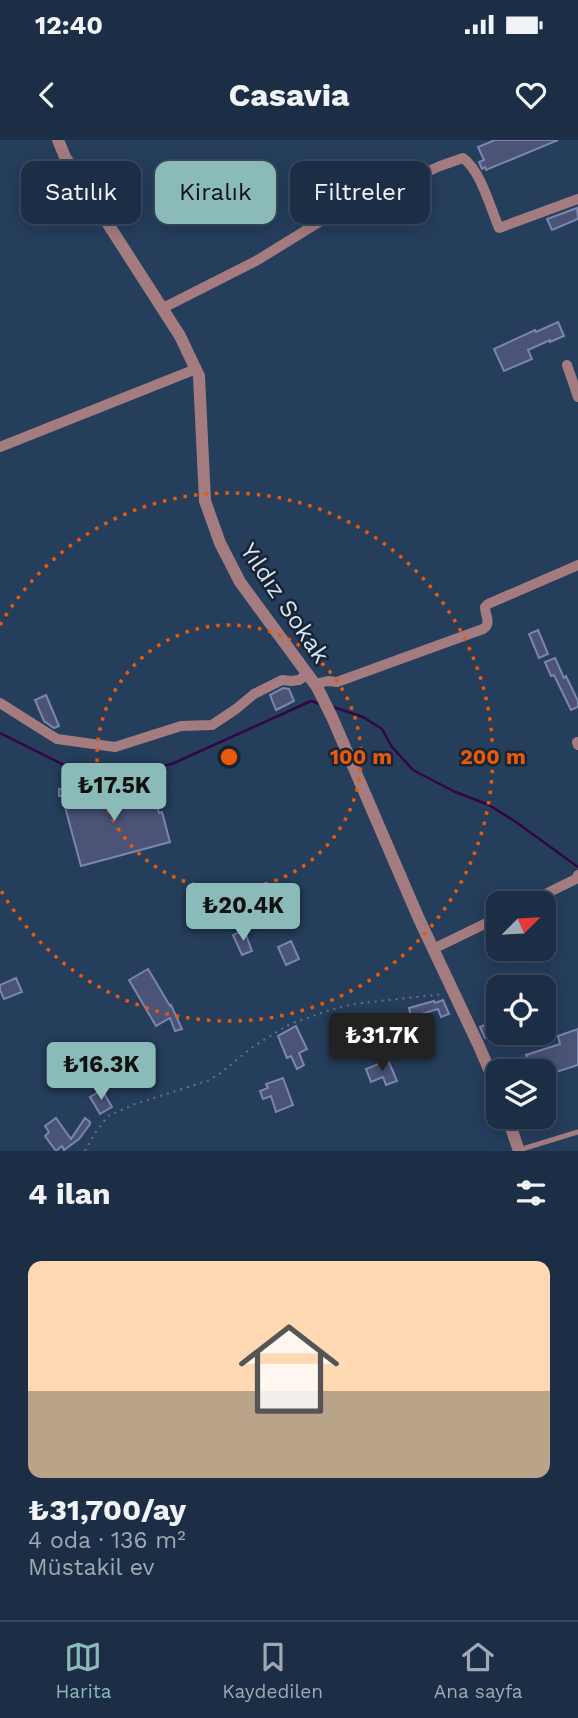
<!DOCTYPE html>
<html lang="tr">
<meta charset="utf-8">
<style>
body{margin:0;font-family:"Work Sans",sans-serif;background:#293a50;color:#f1f3f6;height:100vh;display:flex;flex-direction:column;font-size:26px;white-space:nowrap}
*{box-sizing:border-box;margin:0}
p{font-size:23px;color:#a0a8b3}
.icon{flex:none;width:38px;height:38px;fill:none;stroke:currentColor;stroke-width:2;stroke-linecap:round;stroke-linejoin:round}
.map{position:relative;height:1011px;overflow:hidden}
.drawer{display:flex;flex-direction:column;background:#1c2e45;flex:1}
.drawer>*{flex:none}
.banner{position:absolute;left:21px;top:21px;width:537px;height:63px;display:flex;gap:14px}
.needle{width:46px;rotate:66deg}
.controls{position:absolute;left:486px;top:751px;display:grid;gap:14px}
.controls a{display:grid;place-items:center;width:70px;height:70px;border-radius:14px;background:#1c2e45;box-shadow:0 4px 18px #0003,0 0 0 2px #3a4a5e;font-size:35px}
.price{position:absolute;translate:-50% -60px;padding:0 16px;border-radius:7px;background:#8bbbb9;color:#111;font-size:23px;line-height:46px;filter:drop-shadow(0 2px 4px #0008)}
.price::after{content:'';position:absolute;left:50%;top:42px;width:21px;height:16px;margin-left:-10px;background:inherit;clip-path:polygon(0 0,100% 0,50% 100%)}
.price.active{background:#222;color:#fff}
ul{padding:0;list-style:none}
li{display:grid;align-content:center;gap:14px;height:371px;padding:0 28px}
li+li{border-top:2px solid #3a4a5e}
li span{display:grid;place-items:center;height:217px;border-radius:14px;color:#555}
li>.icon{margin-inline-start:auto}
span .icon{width:126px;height:126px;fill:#fffc;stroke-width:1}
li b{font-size:30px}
h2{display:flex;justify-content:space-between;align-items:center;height:84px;padding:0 28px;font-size:30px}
.chip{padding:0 24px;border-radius:14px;background:#1c2e45;box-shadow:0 4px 18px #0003,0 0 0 2px #3a4a5e;font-size:24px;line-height:63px}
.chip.active{background:#8bbbb9;color:#111}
.status{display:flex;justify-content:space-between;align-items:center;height:49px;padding:0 35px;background:#1c2e45;direction:ltr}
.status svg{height:19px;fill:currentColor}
header{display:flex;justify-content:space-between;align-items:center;height:91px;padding:0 28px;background:#1c2e45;font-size:32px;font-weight:700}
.tabs{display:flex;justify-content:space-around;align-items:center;height:98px;border-top:2px solid #3a4a5e;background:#1c2e45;font-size:19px;color:#a0a8b3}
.tabs a{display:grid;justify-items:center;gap:4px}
.tabs .active{color:#8bbbb9}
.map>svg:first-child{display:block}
</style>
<div class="status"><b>12:40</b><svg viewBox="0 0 49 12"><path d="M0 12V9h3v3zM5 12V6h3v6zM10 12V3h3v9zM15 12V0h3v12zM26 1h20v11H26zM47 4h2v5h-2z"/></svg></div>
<header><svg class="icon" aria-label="back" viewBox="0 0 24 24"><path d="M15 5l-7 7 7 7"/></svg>Casavia<svg class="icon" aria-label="heart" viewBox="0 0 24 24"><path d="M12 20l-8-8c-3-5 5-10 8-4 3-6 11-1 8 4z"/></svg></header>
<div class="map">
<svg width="578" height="1011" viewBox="0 0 578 1011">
<rect width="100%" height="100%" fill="#253e5c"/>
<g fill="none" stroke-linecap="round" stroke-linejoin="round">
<g stroke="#330545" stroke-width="2.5">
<path d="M333 567 363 577 382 589 392 607 413 630 453 651 489 665 516 682 578 727"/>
<path d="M0 593 70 628 97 633H127L172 624 311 561 320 564"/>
</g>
</g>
<g fill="#4b5377" stroke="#7c85ad" stroke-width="2">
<path d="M495 0H558L486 30 485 27 482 29 479 22 484 20 478 7Z"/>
<path d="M577 68 578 79 552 90 547 79Z"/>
<path d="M558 182 564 196 550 202V200L528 210 532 219 504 231 494 209 535 190 536 192Z"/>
<path d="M538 490 548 514 539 518 529 494Z"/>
<path d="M555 518 564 538 566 536 578 561V567L571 570 554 535 551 536 545 522Z"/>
<path d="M283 548 289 549 294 561 276 570 270 555Z"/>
<path d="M46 555 59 586 54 588 44 581 35 560Z"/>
<path d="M131 645 133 652 152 647 159 673 162 672 170 702 81 726 62 656H59V649L83 648 84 658Z"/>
<path d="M236 751 244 772 222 781 217 770 225 767 221 757Z"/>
<path d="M244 790 252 811 242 815 233 795Z"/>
<path d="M291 801 299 819 286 825 278 807Z"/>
<path d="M148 829 170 866 171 865 182 889 175 891 170 878 156 886 129 840Z"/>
<path d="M16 838 22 852 4 859 0 850V845Z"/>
<path d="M443 860 449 874 441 877 438 869 411 877 409 868 434 861 435 863Z"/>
<path d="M499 874V892L485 898 480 887 489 883 487 879Z"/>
<path d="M296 886 307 909 299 913 304 925 297 929 291 916 287 918 278 896Z"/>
<path d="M578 889V925L544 936V931H531L526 915 560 904 558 896Z"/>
<path d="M388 920 397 941 386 945 383 937 371 942 366 929Z"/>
<path d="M283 938 293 965 276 972 271 956 263 959 260 951 268 948 266 944Z"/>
<path d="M102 950 112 967 100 974 90 957Z"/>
<path d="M56 978 71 999 85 978 90 982V984L79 999 64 1010 62 1006 56 1011 45 996 49 992 45 986Z"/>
</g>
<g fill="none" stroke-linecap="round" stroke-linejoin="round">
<path stroke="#5d738d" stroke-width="2" stroke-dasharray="2 5" stroke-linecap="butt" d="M85 1011 95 993 108 976 135 964 207 941 218 935 254 906 290 884 327 871 353 864 443 854"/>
<path stroke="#a47c7f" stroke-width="5" d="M519 1010 578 992"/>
<g stroke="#a47c7f" stroke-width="10">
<path d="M163 168 256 121 329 76 440 26 463 18C481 31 490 67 499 88L578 59"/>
<path d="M567 225 578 257"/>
<path d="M0 307 196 229"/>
<path d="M315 544 328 541 337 542 483 489C492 483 485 476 485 467L488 464 578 425"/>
<path d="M0 563 57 599 115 607 181 586 212 585 236 569 254 554 282 540 291 541 299 540 308 534"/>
<path d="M577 602 578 605"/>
<path d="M527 763 576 739 578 735"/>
<path d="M433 809 499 777"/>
</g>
<g stroke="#a47c7f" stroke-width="12">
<path d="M58 0 65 17 180 196 199 236 205 361 220 403 240 442 317 547 332 577 419 779 479 906 499 953"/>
<path d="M507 976 519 1011"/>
</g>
</g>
<g fill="none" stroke="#e8590c" stroke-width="3.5" stroke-dasharray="3.5 7">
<circle cx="229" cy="617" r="132"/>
<path d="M0 485A264 264 0 1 1 0 749"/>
</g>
<g text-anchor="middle" stroke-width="5" stroke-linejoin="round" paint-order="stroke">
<g font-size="24" fill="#d5e4f7" stroke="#192432">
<text transform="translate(285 463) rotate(56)" y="8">Yıldız Sokak</text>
</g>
</g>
<circle cx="229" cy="617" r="10" fill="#e8590c" stroke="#192432" stroke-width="3.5"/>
<g font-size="21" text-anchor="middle" font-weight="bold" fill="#e8590c" stroke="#192432" stroke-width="5" stroke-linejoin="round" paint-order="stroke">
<text x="361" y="624">100 m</text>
<text x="493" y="624">200 m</text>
</g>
</svg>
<div class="controls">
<a><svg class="needle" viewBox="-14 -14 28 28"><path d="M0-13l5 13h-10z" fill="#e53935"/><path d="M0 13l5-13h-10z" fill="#a0a8b3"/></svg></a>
<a><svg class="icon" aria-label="locate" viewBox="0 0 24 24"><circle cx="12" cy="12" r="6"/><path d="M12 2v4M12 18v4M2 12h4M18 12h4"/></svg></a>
<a><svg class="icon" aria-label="layers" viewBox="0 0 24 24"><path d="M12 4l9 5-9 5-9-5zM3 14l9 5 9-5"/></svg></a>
</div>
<b class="price" style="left:114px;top:683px">₺17.5K</b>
<b class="price" style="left:243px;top:803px">₺20.4K</b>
<b class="price active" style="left:382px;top:933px">₺31.7K</b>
<b class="price" style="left:101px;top:962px">₺16.3K</b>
<div class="banner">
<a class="chip">Satılık</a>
<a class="chip active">Kiralık</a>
<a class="chip">Filtreler</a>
</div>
</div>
<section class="drawer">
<h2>4 ilan<svg class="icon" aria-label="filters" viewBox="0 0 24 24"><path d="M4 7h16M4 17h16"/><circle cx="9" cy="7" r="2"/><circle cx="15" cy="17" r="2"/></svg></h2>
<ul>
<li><span style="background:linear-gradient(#ffd9b3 60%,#b9a48a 0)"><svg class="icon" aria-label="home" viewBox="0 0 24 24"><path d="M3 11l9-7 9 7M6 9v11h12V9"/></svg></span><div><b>₺31,700/ay</b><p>4 oda · 136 m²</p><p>Müstakil ev</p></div></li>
</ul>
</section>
<nav class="tabs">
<a class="active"><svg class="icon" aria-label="map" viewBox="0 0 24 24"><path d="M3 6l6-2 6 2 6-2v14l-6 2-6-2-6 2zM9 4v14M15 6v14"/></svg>Harita</a>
<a><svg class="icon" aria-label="saved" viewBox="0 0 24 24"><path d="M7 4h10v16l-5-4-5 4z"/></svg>Kaydedilen</a>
<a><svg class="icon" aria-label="home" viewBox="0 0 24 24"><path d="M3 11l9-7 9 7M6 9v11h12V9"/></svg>Ana sayfa</a>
</nav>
